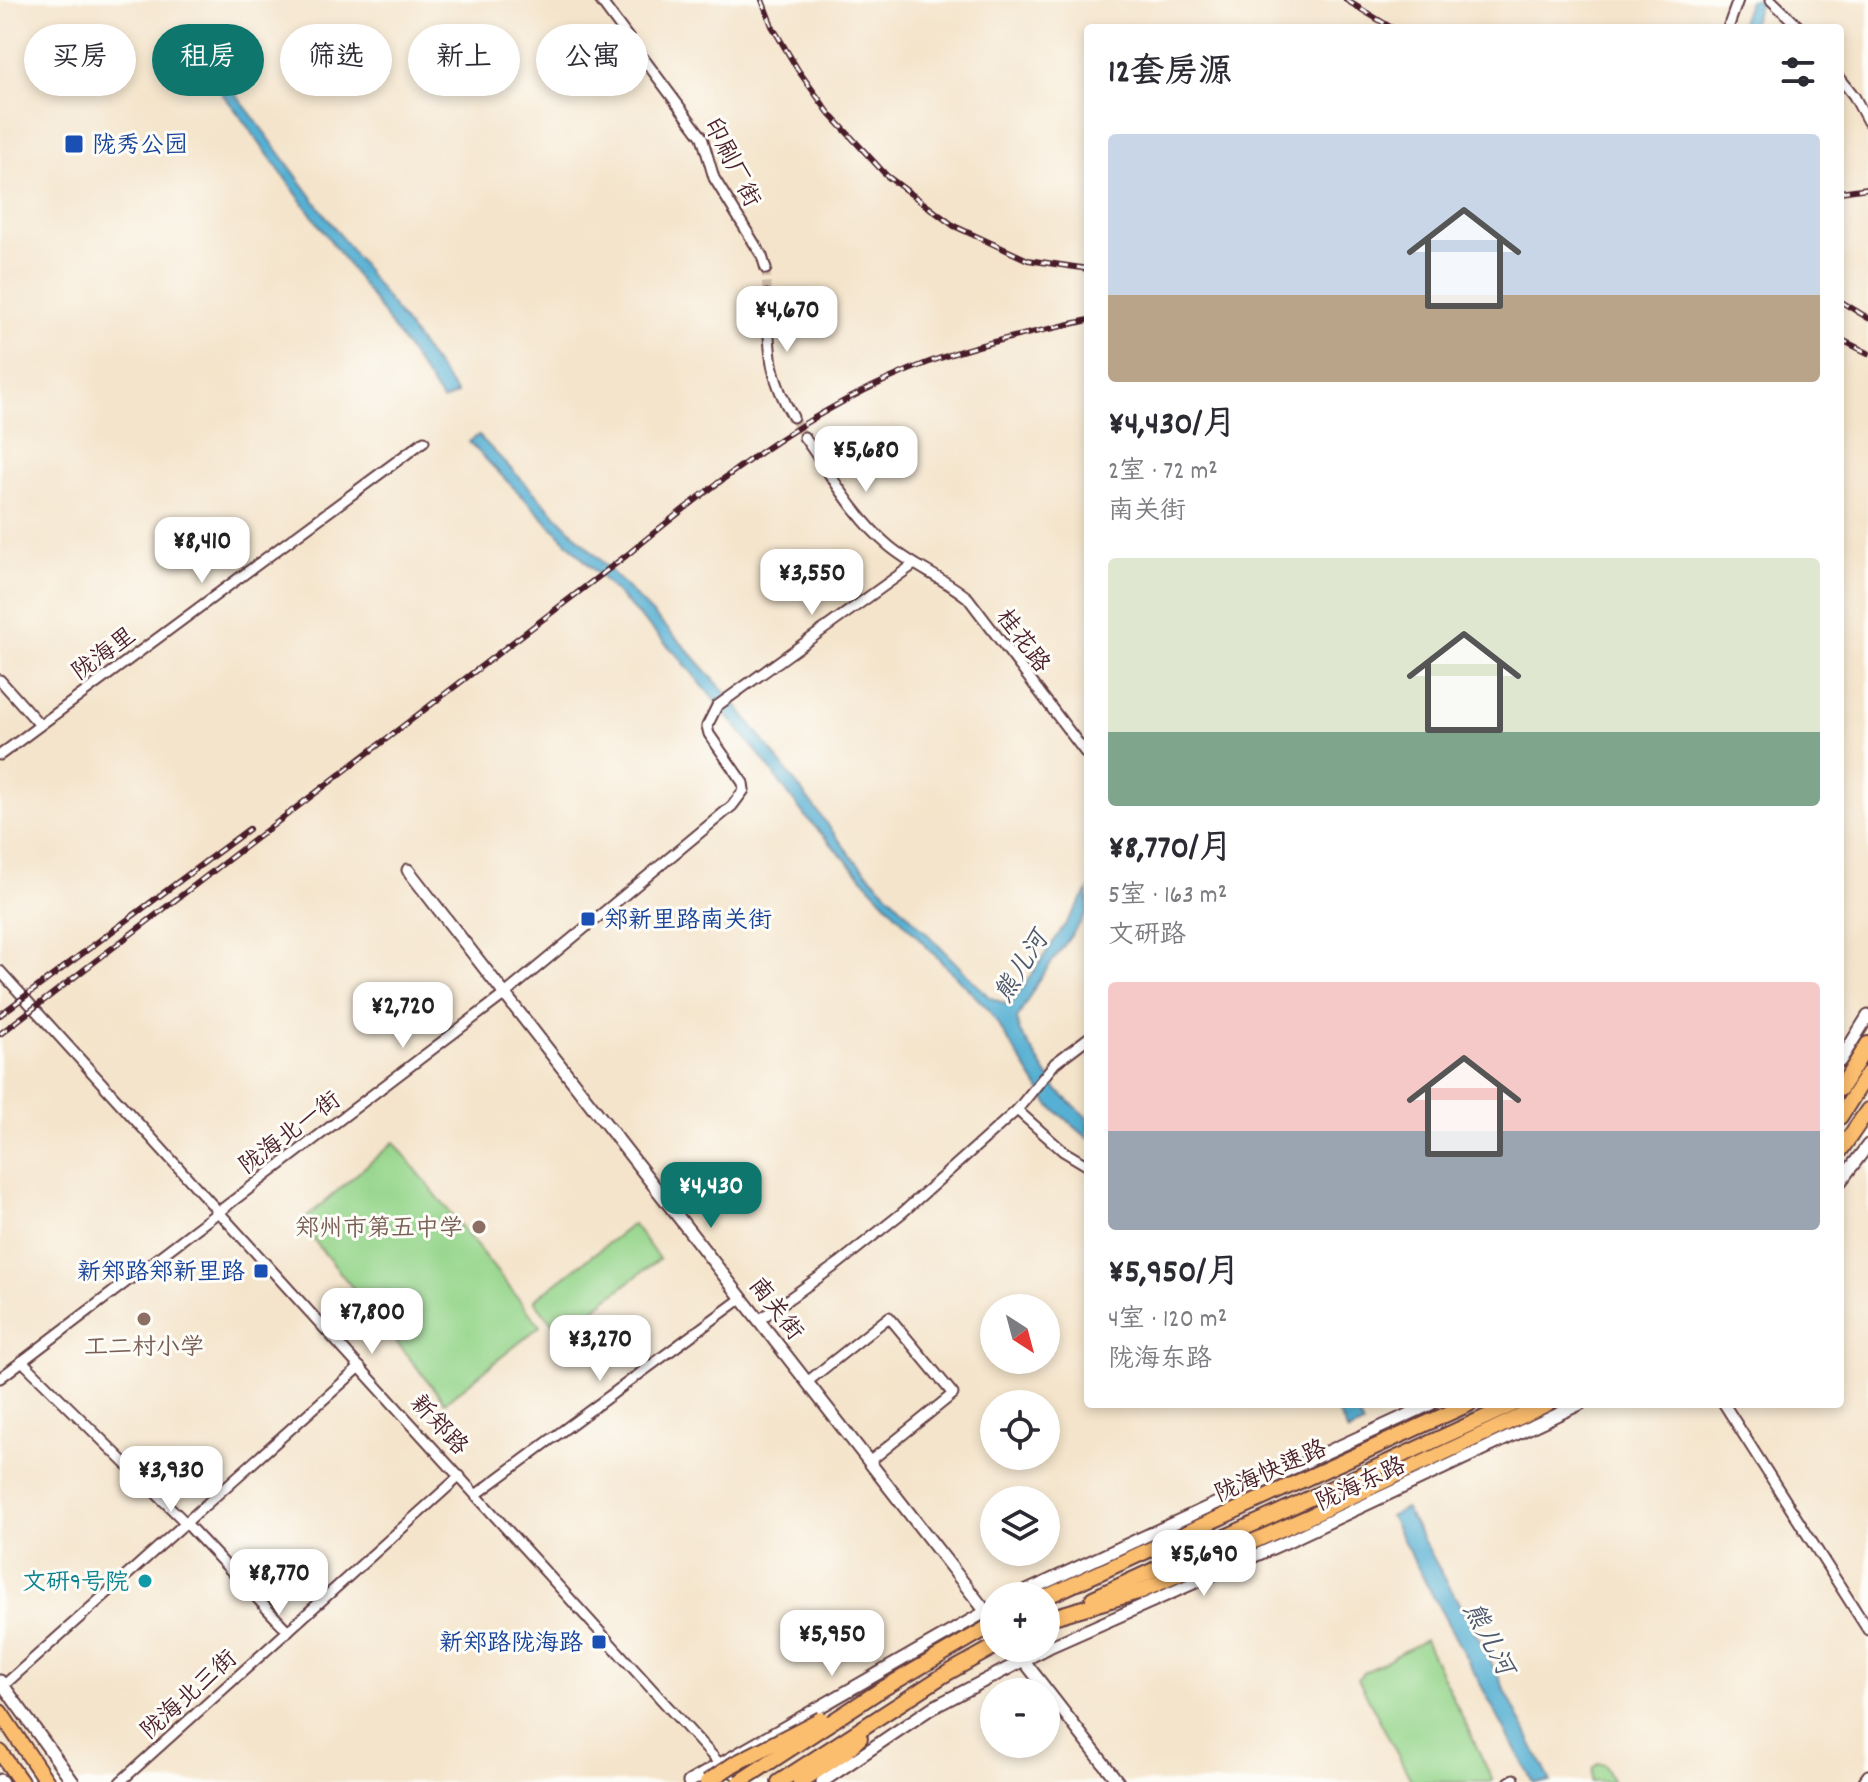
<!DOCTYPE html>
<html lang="zh">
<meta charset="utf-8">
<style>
body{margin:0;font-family:Dekko,"LXGW WenKai TC",sans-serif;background:#f7f7f7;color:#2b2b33;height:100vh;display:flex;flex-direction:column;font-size:30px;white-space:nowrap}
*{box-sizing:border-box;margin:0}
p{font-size:26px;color:#7c7c81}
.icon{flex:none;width:44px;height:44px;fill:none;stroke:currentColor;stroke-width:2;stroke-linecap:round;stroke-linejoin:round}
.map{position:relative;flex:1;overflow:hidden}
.details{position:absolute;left:1084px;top:24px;width:760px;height:1384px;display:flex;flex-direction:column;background:#fff;border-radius:8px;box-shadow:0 4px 12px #0003}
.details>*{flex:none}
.hud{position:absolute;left:24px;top:24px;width:760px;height:72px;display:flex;gap:16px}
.needle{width:52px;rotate:144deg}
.controls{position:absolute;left:980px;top:1294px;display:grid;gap:16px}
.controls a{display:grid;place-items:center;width:80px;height:80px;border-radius:50%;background:#fff;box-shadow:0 4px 12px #0003;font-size:40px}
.price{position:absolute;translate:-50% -68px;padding:0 18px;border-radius:16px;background:#fff;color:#222;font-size:26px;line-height:52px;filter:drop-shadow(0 2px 4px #0008)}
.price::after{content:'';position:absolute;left:50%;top:48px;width:24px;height:18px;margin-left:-12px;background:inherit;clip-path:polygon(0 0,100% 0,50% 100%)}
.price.selected{background:#0f766e;color:#fff}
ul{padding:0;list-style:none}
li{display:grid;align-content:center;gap:16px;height:424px;padding:0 24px}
li span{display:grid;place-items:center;height:248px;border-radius:8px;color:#555}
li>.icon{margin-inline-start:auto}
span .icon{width:144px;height:144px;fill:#fffc;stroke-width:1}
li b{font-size:34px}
h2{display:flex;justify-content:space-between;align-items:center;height:96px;padding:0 24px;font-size:34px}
.chip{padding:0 28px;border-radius:36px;background:#fff;box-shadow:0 4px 12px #0003;font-size:28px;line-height:72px}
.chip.selected{background:#0f766e;color:#fff}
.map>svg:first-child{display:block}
</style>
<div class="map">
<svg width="1868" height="1782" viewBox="0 0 1868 1782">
<rect width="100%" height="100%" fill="#fdfcf7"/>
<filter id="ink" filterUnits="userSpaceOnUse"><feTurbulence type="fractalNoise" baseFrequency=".0125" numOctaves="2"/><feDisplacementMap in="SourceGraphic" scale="16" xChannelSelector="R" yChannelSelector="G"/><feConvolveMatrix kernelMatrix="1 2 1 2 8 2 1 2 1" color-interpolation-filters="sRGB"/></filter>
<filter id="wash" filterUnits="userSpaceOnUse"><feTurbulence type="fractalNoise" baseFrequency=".006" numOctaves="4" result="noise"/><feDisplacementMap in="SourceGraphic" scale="32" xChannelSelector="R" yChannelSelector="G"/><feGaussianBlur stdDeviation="1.8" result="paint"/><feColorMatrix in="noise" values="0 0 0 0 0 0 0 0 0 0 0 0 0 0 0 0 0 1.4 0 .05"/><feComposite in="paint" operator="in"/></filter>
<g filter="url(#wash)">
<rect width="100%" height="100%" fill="#f4e4cb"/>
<g fill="#95d58b" stroke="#707a5b" stroke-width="2">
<path d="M394 1142 540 1326 445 1402 300 1223Z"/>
<path d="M633 1224 659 1259 561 1334 534 1300Z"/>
<path d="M1425 1640 1493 1781 1490 1782H1412L1358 1679 1363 1673Z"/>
<path d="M1598 1763 1604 1765 1613 1782H1591L1593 1768Z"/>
</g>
<g fill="#56b0d3" stroke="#50687f" stroke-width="2">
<path d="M1749 0H1761L1751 28H1739Z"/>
<path d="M191 45 197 46 200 59 222 77 251 114 457 394 443 401 370 295 234 108 211 80 190 61 188 52Z"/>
<path d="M478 435 687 649 738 707 852 857 989 997 1010 1006 1088 891V912L1037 983 1017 1019 1019 1030 1057 1090 1088 1118V1138L1049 1105 989 1010 928 948 805 816 758 753 679 657 469 442Z"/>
<path d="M1334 1404H1353L1363 1425 1348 1432Z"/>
<path d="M1405 1508 1483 1646 1551 1782H1533L1390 1516Z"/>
</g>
</g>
<g filter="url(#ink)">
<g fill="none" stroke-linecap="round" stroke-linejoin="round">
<g stroke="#d2bdab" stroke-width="9" stroke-dasharray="9 4.5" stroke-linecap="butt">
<path d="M766 269 767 295"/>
<path d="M793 417 804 437"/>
</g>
<defs>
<g id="minor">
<path d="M600 0 702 137 714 178 762 256 766 269"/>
<path d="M1771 0 1800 28"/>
<path d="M1728 28 1738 0"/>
<path d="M1840 78 1854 96 1868 122"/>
<path d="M767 295C770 345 766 372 793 417"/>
<path d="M804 437C830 473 855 518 889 546 914 567 944 578 968 598L1088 756"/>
<path d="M0 680 40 725"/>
<path d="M0 755 424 441"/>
<path d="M0 971 719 1763 746 1782"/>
<path d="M1017 1110 1063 1151 1088 1166"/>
<path d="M759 1320 839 1263 902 1213 1017 1110 1055 1063 1088 1038"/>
<path d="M22 1361 186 1523 288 1631"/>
<path d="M0 1378 505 994 732 806 744 790 743 783 709 734 707 726 717 706 913 565"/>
<path d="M807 1382 889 1317 953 1394 869 1462"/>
<path d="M1724 1404 1868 1630"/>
<path d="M477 1494 742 1298"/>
<path d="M3 1686 360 1367"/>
<path d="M120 1782 460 1476"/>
<path d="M1509 1782 1514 1779"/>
<path d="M1863 1782 1868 1775"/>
</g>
<g id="tertiary">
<path d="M408 870 994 1622"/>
<path d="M1840 1061 1868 1016"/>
<path d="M1840 1182 1868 1145"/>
<path d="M1016 1596 1431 1404"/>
<path d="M1014 1648 1118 1782"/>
<path d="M0 1681 73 1782"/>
<path d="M0 1780 2 1782"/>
<path d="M689 1782 994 1607"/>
<path d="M822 1782 930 1709 1049 1647 1286 1542 1580 1404"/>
</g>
<g id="primary">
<path d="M0 1712 47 1782"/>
<path d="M0 1752 21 1782"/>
</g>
<g id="trunk">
<path d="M1840 1089 1868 1044"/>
<path d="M1840 1117 1868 1073"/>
<path d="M1840 1151 1868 1110"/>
<path d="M1046 1597 1469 1404"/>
<path d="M1093 1598 1514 1404"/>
<path d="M1053 1617 1141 1591 1306 1518 1547 1404"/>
<path d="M779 1782 944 1675 994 1647"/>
<path d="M800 1782 845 1752 860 1738"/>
</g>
</defs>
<use href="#minor" stroke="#643d43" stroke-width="13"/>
<use href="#tertiary" stroke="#643d43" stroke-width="15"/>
<use href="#primary" stroke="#643d43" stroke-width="18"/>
<use href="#trunk" stroke="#643d43" stroke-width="18"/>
<use href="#minor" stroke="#fff" stroke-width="9"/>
<use href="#tertiary" stroke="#fff" stroke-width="11"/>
<use href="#primary" stroke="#fbbd6e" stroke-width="14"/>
<use href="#trunk" stroke="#fbbd6e" stroke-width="14"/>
<defs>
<g id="rail">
<path d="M762 0 772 26 798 70 829 113 887 176 954 226 1028 260 1088 269"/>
<path d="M1346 0 1392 28"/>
<path d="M1840 192 1868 188"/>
<path d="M1840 301 1868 318"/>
<path d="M1840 339 1868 353"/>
<path d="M0 1015 249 829"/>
<path d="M0 1034 627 555C726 473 828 395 952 354 996 339 1043 331 1088 320"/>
</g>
</defs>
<use href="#rail" stroke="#4a1f2b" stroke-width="6"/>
<use href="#rail" stroke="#fdfcf7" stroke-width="3" stroke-dasharray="9" stroke-linecap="butt"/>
<defs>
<g id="trunk-bridge">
<path d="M707 1782 734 1764 821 1719"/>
<path d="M739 1782 879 1691 994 1624"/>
</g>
</defs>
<use href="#trunk-bridge" stroke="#643d43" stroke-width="18" stroke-linecap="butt"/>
<use href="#trunk-bridge" stroke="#fbbd6e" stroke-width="14"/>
</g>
</g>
<g fill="#1a4fb4" stroke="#fdfcf7" stroke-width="3">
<rect x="64" y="134" width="20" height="20" rx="4"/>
<rect x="580" y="911" width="16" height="16" rx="4"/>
<rect x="253" y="1263" width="16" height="16" rx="4"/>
<rect x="591" y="1634" width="16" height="16" rx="4"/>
</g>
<g fill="#8d6e63" stroke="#fdfcf7" stroke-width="3">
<circle cx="479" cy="1227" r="8"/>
<circle cx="144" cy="1319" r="8"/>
</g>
<circle fill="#0f9aa8" stroke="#fdfcf7" stroke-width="3" cx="145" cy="1581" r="8"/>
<g text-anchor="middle" stroke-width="6" stroke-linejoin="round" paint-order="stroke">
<g font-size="24" fill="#164399" stroke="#fdfcf7" text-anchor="start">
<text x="92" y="152">陇秀公园</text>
<text x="604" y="927">郑新里路南关街</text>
<text x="245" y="1279" text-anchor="end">新郑路郑新里路</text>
<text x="583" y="1650" text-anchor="end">新郑路陇海路</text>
</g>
<g font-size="24" fill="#4a1f2b" stroke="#fdfcf7">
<text transform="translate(733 162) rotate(63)" y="8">印刷厂街</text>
<text transform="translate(1024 640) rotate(53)" y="8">桂花路</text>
<text transform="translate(103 653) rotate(-36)" y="8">陇海里</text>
<text transform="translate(289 1132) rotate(-37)" y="8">陇海北一街</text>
<text transform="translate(777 1308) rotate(52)" y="8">南关街</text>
<text transform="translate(440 1424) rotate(47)" y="8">新郑路</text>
<text transform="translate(1270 1470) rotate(-24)" y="8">陇海快速路</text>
<text transform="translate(1360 1483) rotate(-25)" y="8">陇海东路</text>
<text transform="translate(188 1694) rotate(-42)" y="8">陇海北三街</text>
</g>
<g font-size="24" fill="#785e54" stroke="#fdfcf7" text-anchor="end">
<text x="463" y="1235">郑州市第五中学</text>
<text x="144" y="1354" text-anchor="middle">工二村小学</text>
</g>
<g font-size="24" fill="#0d838f" stroke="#fdfcf7" text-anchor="end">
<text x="129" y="1589">文研9号院</text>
</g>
<g font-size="26" font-style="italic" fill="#4f596e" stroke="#fdfcf7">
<text transform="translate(1020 966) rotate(-58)" y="9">熊儿河</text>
<text transform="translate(1490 1638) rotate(62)" y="9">熊儿河</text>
</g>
</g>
</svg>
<div class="controls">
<a><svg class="needle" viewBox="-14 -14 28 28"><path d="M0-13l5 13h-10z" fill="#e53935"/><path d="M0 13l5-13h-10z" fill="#7c7c81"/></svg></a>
<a><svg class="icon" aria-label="locate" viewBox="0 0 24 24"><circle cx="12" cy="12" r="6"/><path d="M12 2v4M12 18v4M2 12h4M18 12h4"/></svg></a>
<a><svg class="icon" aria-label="layers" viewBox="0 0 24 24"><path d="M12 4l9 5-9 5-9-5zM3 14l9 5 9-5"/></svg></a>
<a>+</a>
<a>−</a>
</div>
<b class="price" style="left:787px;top:354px">¥4,670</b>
<b class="price" style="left:866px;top:494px">¥5,680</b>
<b class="price" style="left:202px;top:585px">¥8,410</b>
<b class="price" style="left:812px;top:617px">¥3,550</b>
<b class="price" style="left:403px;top:1050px">¥2,720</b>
<b class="price selected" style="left:711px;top:1230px">¥4,430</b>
<b class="price" style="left:372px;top:1356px">¥7,800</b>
<b class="price" style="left:600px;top:1383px">¥3,270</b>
<b class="price" style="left:171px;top:1514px">¥3,930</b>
<b class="price" style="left:1204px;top:1598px">¥5,690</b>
<b class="price" style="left:279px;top:1617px">¥8,770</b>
<b class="price" style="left:832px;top:1678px">¥5,950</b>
<div class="hud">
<a class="chip">买房</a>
<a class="chip selected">租房</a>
<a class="chip">筛选</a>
<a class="chip">新上</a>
<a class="chip">公寓</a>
</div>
<section class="details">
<h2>12套房源<svg class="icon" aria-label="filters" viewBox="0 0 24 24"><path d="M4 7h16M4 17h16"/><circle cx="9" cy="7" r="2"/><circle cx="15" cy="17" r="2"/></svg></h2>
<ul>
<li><span style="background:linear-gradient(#c9d6e8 65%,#b9a48a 0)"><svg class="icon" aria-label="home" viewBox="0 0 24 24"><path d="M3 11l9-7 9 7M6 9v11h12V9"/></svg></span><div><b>¥4,430/月</b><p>2室 · 72 m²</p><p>南关街</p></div></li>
<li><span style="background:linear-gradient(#dfe7d0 70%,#7fa58c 0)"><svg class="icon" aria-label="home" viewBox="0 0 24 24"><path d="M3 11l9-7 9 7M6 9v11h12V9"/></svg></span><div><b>¥8,770/月</b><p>5室 · 163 m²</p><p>文研路</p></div></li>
<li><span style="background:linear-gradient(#f6c9c9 60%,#9aa5b1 0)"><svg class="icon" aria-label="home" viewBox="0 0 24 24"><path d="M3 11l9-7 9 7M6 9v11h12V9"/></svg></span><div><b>¥5,950/月</b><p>4室 · 120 m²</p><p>陇海东路</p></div></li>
</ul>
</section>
</div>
